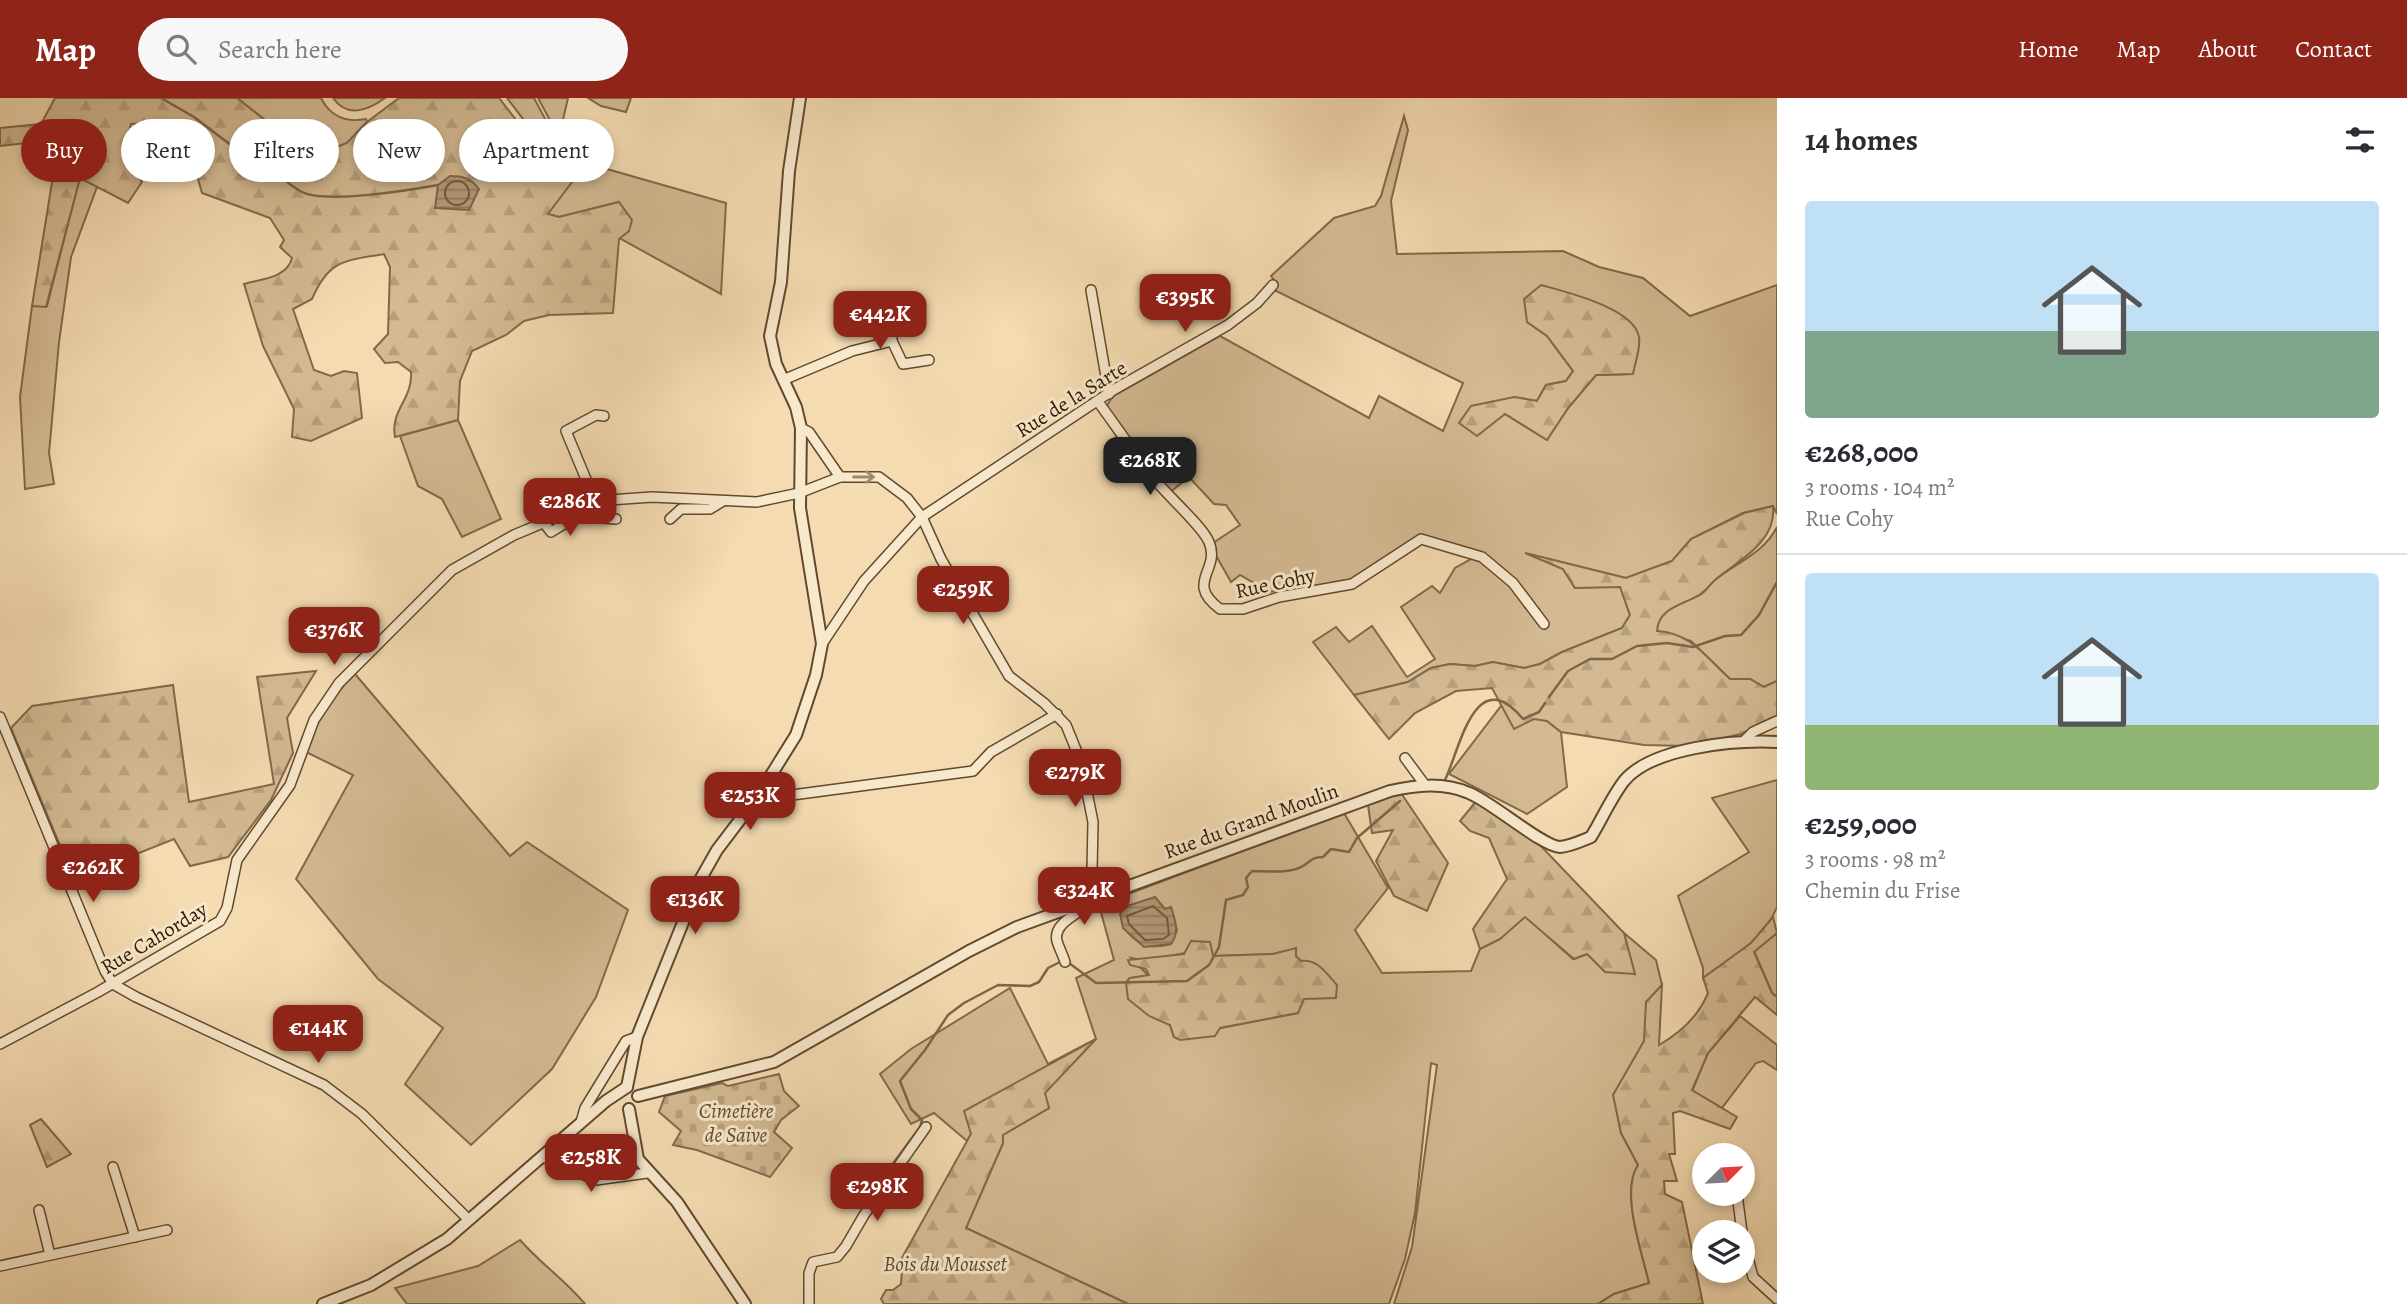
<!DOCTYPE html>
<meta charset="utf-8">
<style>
body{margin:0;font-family:Alegreya,serif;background:#f7f7f7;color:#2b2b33;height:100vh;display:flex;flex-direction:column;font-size:26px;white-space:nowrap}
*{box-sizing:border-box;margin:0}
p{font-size:23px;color:#7c7c81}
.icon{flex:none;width:38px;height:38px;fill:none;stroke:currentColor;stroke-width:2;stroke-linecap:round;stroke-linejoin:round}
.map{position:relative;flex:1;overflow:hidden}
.sheet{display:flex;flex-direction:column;background:#fff;width:630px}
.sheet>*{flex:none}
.hud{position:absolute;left:21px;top:21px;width:665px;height:63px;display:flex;gap:14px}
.needle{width:46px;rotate:66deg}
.fabs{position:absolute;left:1692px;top:1045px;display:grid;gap:14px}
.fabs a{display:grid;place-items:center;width:63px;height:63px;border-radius:50%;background:#fff;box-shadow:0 4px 10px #0003;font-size:35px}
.price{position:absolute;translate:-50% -60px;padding:0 16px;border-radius:14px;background:#8f2418;color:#fff;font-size:23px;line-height:46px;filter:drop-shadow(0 2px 4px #0008)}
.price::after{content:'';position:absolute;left:50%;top:42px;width:21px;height:16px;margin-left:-10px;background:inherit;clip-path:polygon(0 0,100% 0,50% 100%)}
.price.selected{background:#222;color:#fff}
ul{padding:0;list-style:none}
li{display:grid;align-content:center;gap:14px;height:371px;padding:0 28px}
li+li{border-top:2px solid #e1e1e2}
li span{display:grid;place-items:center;height:217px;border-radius:7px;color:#555}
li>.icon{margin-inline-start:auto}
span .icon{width:126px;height:126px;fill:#fffc;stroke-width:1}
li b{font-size:30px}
h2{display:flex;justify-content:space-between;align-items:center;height:84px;padding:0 28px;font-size:30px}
.tag{padding:0 24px;border-radius:32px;background:#fff;box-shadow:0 4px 10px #0003;font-size:24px;line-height:63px}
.tag.selected{background:#8f2418;color:#fff}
header{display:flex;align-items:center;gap:42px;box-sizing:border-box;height:98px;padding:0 35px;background:#8f2418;color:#fff}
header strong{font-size:33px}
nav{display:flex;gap:38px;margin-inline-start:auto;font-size:24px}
.search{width:490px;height:63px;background:#f7f7f7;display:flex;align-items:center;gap:18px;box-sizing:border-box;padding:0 24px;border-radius:38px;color:#7c7c81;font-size:26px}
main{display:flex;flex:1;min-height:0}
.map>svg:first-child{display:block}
</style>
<header>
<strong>Map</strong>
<div class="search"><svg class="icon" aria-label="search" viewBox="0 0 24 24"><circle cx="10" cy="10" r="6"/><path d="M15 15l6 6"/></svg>Search here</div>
<nav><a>Home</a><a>Map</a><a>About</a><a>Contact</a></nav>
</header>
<main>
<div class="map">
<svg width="1777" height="1206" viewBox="0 0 1777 1206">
<defs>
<pattern id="forest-firs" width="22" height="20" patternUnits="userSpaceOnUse" patternTransform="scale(1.75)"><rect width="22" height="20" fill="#d3ba93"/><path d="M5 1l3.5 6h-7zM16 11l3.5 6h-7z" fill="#b69f7d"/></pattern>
<pattern id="cemetery-stones" width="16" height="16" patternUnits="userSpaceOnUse" patternTransform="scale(1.75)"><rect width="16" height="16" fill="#d3ba93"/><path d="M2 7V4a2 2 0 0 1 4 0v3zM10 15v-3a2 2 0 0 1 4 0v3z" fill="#b69f7d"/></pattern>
<pattern id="water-rules" width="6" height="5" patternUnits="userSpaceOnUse" patternTransform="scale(1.75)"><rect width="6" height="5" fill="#b29976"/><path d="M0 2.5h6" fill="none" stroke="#917c5f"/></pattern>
</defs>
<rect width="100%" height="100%" fill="#f4dbb1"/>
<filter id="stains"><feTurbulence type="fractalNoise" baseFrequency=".00286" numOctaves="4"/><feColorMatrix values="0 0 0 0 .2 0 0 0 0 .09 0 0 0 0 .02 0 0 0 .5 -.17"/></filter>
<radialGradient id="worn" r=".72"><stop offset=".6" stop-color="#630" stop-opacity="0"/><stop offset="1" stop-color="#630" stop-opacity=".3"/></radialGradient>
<g fill="#d3ba93" stroke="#82694a" stroke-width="2" fill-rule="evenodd">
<path d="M237 0H321C330 18 346 25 366 21L367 24 347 45 329 53 303 44 265 22Z"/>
<path d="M333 0H385C367 13 347 20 333 0Z"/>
<path d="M507 0H534L559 47 572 61 726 105 721 196 619 140 629 133 619 104 559 119 548 116 553 76 542 69 536 38Z"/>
<path d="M538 0H568L559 39Z"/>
<path d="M588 0H631L626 14 601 8Z"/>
<path d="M1404 18 1408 32 1391 103 1397 156 1563 153 1599 169 1643 180 1690 218 1777 187V416L1773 408 1743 415 1691 441 1672 463 1626 480 1529 456 1563 471 1575 490 1620 488 1630 517 1622 530 1562 554 1540 566 1524 570 1493 564 1475 568 1450 566 1431 570 1408 584 1354 597 1313 544 1336 529 1349 544 1372 528 1407 579 1435 561 1401 509 1432 488 1440 495 1455 470 1478 457 1425 443 1351 483 1269 494 1263 485H1254L1240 477 1231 484 1210 447 1240 427 1226 407 1214 406 1189 379 1169 395 1107 308 1112 299 1220 238 1369 320 1379 298 1443 333 1463 285 1272 191 1277 186 1271 178 1334 120 1375 108 1381 98ZM1527 224 1633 276 1596 277 1568 310 1547 342 1505 316 1514 299 1537 303 1546 287 1566 283 1573 273 1547 238Z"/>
<path d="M80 79 97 89 71 159 59 244 49 355 54 386 25 391 20 299 32 208H47Z"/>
<path d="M458 322 501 421 462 439 442 401 418 388 400 338Z"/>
<path d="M1777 429V583L1764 589 1750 581H1730L1691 543 1657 533C1658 510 1682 507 1700 497 1706 493 1710 486 1715 482 1737 464 1764 455 1777 429Z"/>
<path d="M355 576 510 758 527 744 628 812 596 899 552 971 471 1047 405 986 443 930 378 881 296 781 353 677 304 653C317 625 332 597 355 576Z"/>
<path d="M1501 608 1547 623 1561 634 1567 689 1527 716 1449 676Z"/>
<path d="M1777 682V809C1765 839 1730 864 1703 880V870L1678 798 1749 754 1712 700Z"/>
<path d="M1344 715 1388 790 1355 832 1382 875 1471 873 1480 851 1500 841 1525 818 1573 861 1587 856 1634 876 1624 835 1656 862 1662 887 1647 904 1645 943 1614 997 1621 1035 1638 1067C1620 1094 1642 1154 1649 1185L1614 1196 1598 1206H1394L1412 1149 1437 967 1431 965 1415 1115 1405 1161 1389 1206H1128L966 1130 1003 1045V1037L1049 1010 1044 995 1094 943 971 1036 967 1043 934 1015 911 1026 880 976 911 951 1010 890 1048 966 1096 941 1076 880 1114 862 1099 807ZM1171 809 1177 832 1171 846C1148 852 1138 848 1123 829ZM1192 843 1213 858 1273 856 1295 851 1296 858 1301 863 1298 915 1174 939 1170 927 1162 923 1130 880 1149 878 1131 860 1146 863 1185 855Z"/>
<path d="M1777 835V899L1772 895 1754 853Z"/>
<path d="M1740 918 1777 947V972L1763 963 1756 965 1722 1010 1692 993 1708 955Z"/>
<path d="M520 1142C541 1166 565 1182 585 1206H407L395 1190 478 1168Z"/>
</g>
<g fill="url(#forest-firs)" stroke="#82694a" stroke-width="2">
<path d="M55 0H237L265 22 303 44 329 52 347 45 367 24 399 0H499L524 32 542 69 553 76 557 70 571 75 572 84 548 116 559 119 619 104 632 122 629 133 619 141 613 215 549 217 524 223 506 237 472 253 460 283 458 322 395 339C390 312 413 301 411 274L398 264 385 265 374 251 388 236 390 169 384 156C345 163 329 161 312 201L293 211 314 272 331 278 344 273 357 275 362 320 311 343 292 339 294 311 263 248 244 186C261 181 287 180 292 160L280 149 284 142 270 120 202 95 194 67 174 54 152 25 131 26 124 55 142 84 128 105 80 80 46 209 32 208 55 66 53 42 0 48V30L41 26Z"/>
<path d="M1541 187C1566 194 1634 210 1639 239 1641 249 1635 265 1633 276L1596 277 1568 310 1547 342 1505 316 1477 338 1459 325 1471 308 1514 299 1537 303 1546 287 1566 283 1573 273 1547 238 1527 224 1524 201Z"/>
<path d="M1773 408C1777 445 1737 463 1715 482 1709 487 1706 493 1699 497 1682 507 1658 510 1657 533 1692 535 1706 560 1730 581H1750L1764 589 1777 583V618L1741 636 1687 648 1644 647 1561 634 1547 623 1534 621 1514 631 1492 590 1456 593 1415 615 1389 641 1354 597 1408 584 1431 570 1450 566 1475 568 1493 564 1524 570 1540 566 1562 554 1622 530 1630 517 1620 489 1575 490 1563 471 1525 455 1626 480 1672 463 1691 441 1744 415Z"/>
<path d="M316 573 287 620 293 655 271 702 228 759 190 768 174 741 74 781 11 630 32 608 173 587 189 704 274 686 257 579Z"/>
<path d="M1401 695 1448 765 1427 813 1394 798 1376 763 1393 732 1372 735 1368 707Z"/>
<path d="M1477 702 1539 746 1624 835 1635 876 1605 874 1587 856 1574 861 1525 819 1500 841 1480 851 1473 831 1507 781 1489 740 1470 733 1460 723Z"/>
<path d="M1773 819 1777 835 1754 854 1772 895 1777 899V917L1755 899 1708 955 1692 992 1737 1019 1730 1031 1680 1013 1673 1015 1675 1056H1669L1677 1083H1664L1665 1096 1682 1104 1703 1206H1598L1614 1196 1649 1185C1642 1153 1620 1094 1638 1067L1621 1035 1613 997 1644 943 1646 904 1662 887 1659 947C1680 935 1699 917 1708 895L1703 880 1751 845Z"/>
<path d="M1191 843 1210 844 1213 858 1273 856 1296 850V858L1301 863C1318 861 1326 875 1337 887L1336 900 1304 901 1298 915 1220 930 1215 938 1180 942 1174 939 1170 927 1149 918 1128 901 1126 884 1130 880 1149 877 1146 871 1130 867 1128 862 1184 856Z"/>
<path d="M1096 941 1045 995 1049 1010 1003 1037V1045L966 1130 1128 1206H884L881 1201 886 1192H893L901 1186 902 1172 898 1167 971 1036 964 1013Z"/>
<path d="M41 1021 71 1056 47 1069 30 1027Z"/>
</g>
<path fill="url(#cemetery-stones)" stroke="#82694a" stroke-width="2" d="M779 976 784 993 799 1008 781 1022 774 1034 792 1050 770 1079 697 1052 673 1047 681 1033 659 1014 665 998 722 985 728 988Z"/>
<g fill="url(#water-rules)" stroke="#7e6548" stroke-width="2">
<path d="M450 78C462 78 471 80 479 91L469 112 435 110 438 87Z"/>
<path d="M1155 799 1165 811 1171 809C1175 822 1180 834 1171 846L1144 849 1123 830 1120 816 1124 809Z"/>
</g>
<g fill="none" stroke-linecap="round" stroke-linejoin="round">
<g stroke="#72583c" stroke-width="2">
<circle cx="457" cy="95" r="12"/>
<path d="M1153 808 1167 820 1169 837 1163 841 1145 842 1129 826 1127 818Z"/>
</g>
<g stroke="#7e6548" stroke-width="2.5">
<path d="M161 0 194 19 261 70C279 73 286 86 302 94 326 106 410 92 438 87"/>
<path d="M1549 599 1568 573 1590 561H1612L1637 548 1667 545 1693 549 1725 538 1741 537 1759 517 1777 484"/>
<path d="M1445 682C1460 651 1475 563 1523 621L1539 614 1545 605"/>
<path d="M1069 865 1096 885 1187 883 1209 867 1219 849 1226 802 1243 797 1248 789 1246 780 1252 773C1267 773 1290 776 1303 768 1311 763 1312 759 1323 759L1331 751 1349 754 1357 740 1400 703"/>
<path d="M862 1108 920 1029 922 1022 911 1011 900 983 925 952 948 917 964 905 998 887 1030 888 1039 884 1048 870 1062 863"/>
</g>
<defs>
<g id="minor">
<path d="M1091 192 1109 296"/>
<path d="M914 215 892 229V243L903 266 929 262"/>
<path d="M783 282 852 253 892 243"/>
<path d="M1099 305C1118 331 1136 358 1156 383 1169 399 1202 428 1209 444 1221 473 1184 484 1220 511H1243L1279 499 1352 486 1421 441 1482 459 1513 485 1544 526"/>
<path d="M801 330 809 334 840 379"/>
<path d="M595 403 566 333 596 317 604 318"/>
<path d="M670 421 681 411H710L723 403"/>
<path d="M544 425 551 434 577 418 616 421"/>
<path d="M822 546 864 483 922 419 1115 291 1228 227 1257 205 1273 187"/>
<path d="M0 619 105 873 113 886 136 899 324 987 362 1016 469 1122"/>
<path d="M1745 642 1753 634 1777 623"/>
<path d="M1405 660 1425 687"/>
<path d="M758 698 777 699 973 673 991 654 1057 616"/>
<path d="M0 946 98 894 220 823 227 810 237 762 290 687 314 622 339 585 452 472 514 437 595 403 652 399 757 404 799 395 840 379H879L907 400 922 419 941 461 1009 578 1044 605 1066 627 1081 664 1093 724 1092 773 1096 799C1086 815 1052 822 1057 843 1059 850 1063 857 1065 864"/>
<path d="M581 1024 585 1010 626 943 637 939"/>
<path d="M543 1059 596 1082 647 1075"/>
<path d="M113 1069 135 1139"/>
<path d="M1737 1096 1742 1134"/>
<path d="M39 1112 50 1157"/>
<path d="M1743 1141 1753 1179 1777 1201"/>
<path d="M0 1168 167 1132"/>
<path d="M809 1206V1175L813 1164 837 1159 846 1148 864 1117 926 1029"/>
</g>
<g id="tertiary">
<path d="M627 989 637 939 700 782 717 752 758 698 796 637 816 577 822 546 800 410 801 330 796 309 776 266 770 238 781 184 789 73 800 0"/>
<path d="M638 998 774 964 969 853 1017 829 1390 693C1416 687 1443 684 1469 695 1492 704 1543 749 1560 749 1571 748 1581 743 1591 739 1602 721 1611 700 1624 683 1652 649 1736 642 1777 644"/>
<path d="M629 1011 638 1061 677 1104 745 1206"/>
<path d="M323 1206 371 1187 447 1141 606 1003 627 989"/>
</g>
</defs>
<use href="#minor" stroke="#62492e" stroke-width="12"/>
<use href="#tertiary" stroke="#62492e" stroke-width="14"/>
<use href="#minor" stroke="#f8e8cc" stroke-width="9"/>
<use href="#tertiary" stroke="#f8e8cc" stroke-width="10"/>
</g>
<defs><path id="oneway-shaft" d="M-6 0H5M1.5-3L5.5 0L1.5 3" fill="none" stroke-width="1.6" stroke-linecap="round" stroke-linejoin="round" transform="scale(1.75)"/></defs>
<use stroke="#9e8a71" href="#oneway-shaft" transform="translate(864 379)"/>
<g text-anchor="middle" stroke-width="6" stroke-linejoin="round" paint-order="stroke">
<g font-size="21" fill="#311802" stroke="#f8e8cc">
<text transform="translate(1071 301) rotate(-32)" y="7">Rue de la Sarte</text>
<text transform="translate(1275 485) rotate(-12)" y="7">Rue Cohy</text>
<text transform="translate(1251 723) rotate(-20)" y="7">Rue du Grand Moulin</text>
<text transform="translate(154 840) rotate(-31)" y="7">Rue Cahorday</text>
</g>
<g font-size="21" font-style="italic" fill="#62492e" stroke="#f8e8cc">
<text x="736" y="1020">Cimetière<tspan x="736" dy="24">de Saive</tspan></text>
<text x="945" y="1173">Bois du Mousset</text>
</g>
</g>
<rect width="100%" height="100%" filter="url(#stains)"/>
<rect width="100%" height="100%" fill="url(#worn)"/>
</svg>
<div class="fabs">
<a><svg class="needle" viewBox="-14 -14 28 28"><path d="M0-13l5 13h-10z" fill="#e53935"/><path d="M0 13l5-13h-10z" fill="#7c7c81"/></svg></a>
<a><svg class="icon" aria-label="layers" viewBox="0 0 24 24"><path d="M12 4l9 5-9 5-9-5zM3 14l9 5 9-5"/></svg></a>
</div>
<b class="price" style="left:1185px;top:236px">€395K</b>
<b class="price" style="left:880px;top:253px">€442K</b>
<b class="price selected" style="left:1150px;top:399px">€268K</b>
<b class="price" style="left:570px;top:440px">€286K</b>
<b class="price" style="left:963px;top:528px">€259K</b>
<b class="price" style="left:334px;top:569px">€376K</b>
<b class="price" style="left:1075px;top:711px">€279K</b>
<b class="price" style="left:750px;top:734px">€253K</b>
<b class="price" style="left:93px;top:806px">€262K</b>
<b class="price" style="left:1084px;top:829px">€324K</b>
<b class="price" style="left:695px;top:838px">€136K</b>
<b class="price" style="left:318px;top:967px">€144K</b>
<b class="price" style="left:591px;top:1096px">€258K</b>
<b class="price" style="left:877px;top:1125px">€298K</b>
<div class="hud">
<a class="tag selected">Buy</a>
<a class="tag">Rent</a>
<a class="tag">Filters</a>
<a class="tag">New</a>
<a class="tag">Apartment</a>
</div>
</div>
<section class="sheet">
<h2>14 homes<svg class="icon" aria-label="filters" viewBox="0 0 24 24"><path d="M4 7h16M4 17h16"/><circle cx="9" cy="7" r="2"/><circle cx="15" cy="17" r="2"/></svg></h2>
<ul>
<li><span style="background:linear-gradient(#bfe0f5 60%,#7fa58c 0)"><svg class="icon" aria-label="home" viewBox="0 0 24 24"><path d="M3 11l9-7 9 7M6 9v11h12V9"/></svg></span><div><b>€268,000</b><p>3 rooms · 104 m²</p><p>Rue Cohy</p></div></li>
<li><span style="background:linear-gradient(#bfe0f5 70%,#8fb573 0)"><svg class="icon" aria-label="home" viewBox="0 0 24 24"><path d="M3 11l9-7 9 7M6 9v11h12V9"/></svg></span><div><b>€259,000</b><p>3 rooms · 98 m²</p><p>Chemin du Frise</p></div></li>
</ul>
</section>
</main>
